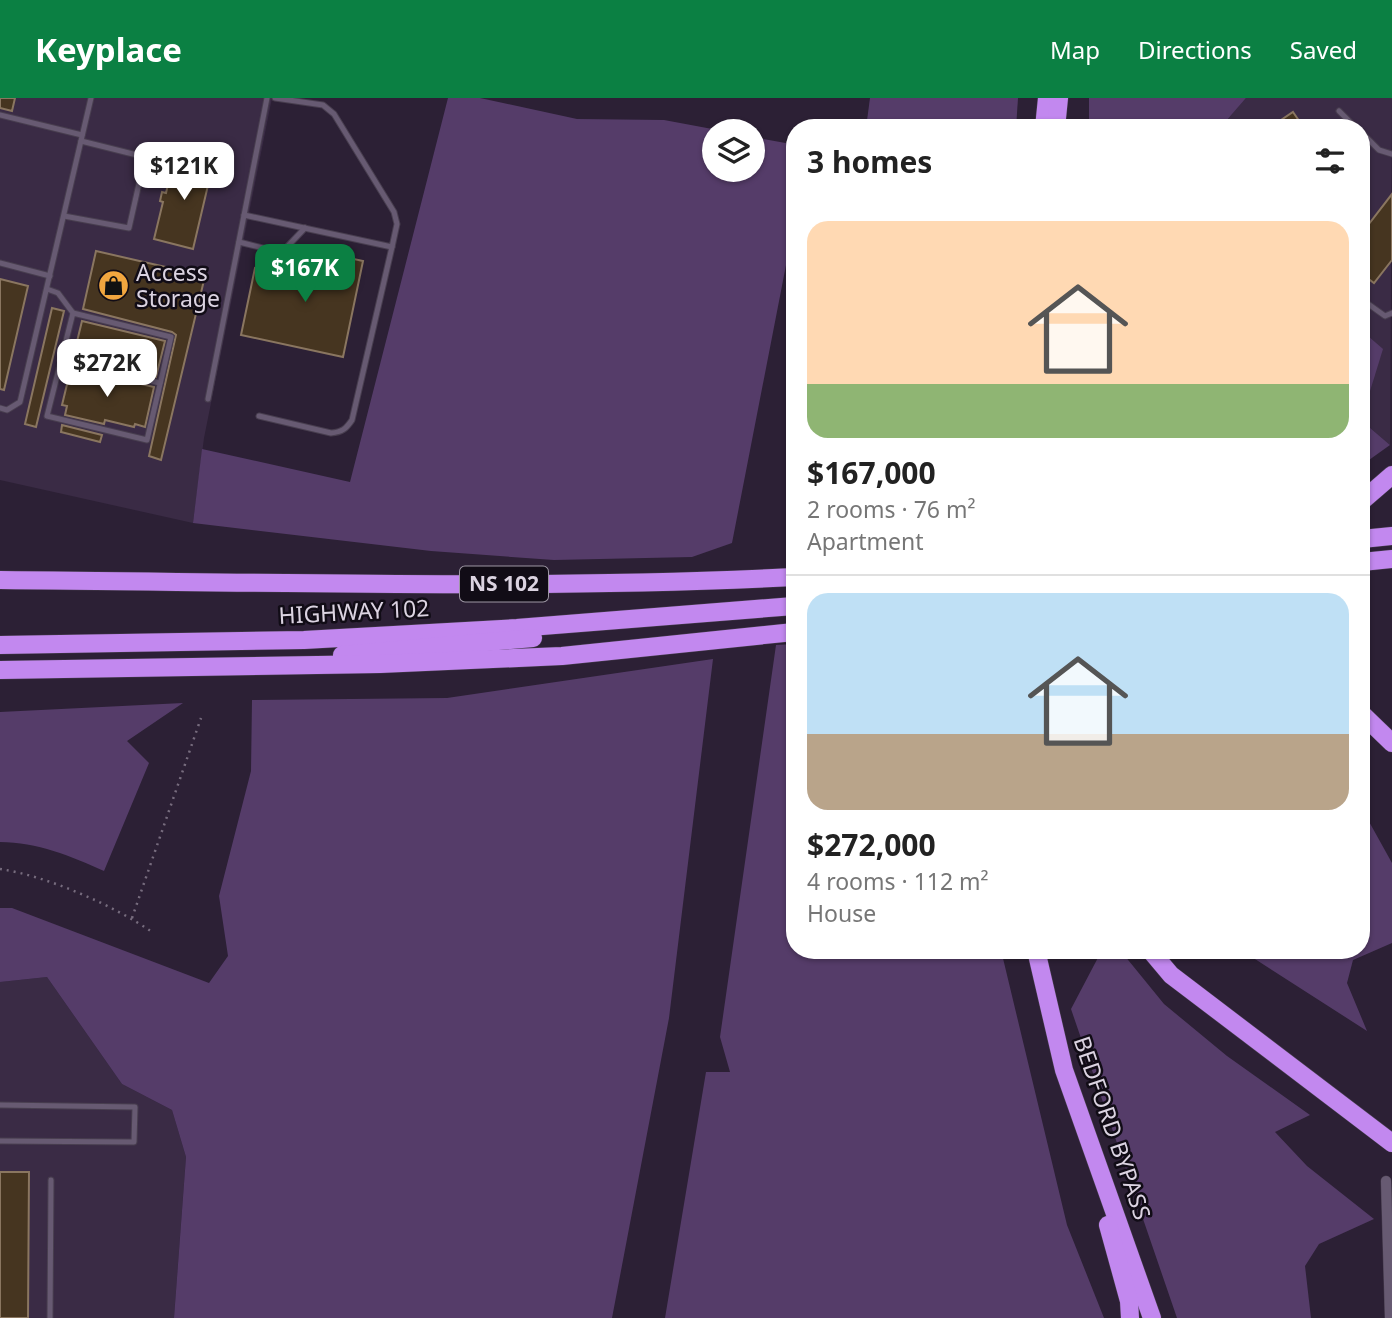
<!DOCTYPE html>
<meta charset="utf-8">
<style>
body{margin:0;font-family:"Noto Sans",sans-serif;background:#f6f6f6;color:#222;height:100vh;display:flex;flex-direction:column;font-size:26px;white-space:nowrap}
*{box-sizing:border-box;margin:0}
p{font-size:23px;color:#767676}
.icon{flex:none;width:38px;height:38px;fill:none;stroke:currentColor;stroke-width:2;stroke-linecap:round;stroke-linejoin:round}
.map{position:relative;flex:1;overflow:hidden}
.panel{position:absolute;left:786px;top:21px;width:584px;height:840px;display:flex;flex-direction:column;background:#fff;border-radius:28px;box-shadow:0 2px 5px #0004}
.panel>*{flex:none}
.tools{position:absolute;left:702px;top:21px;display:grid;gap:14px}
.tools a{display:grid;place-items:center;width:63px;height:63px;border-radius:50%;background:#fff;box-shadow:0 2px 5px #0004;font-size:35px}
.price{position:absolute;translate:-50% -60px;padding:0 16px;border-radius:14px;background:#fff;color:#222;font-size:23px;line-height:46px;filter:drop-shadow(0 2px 4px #0008)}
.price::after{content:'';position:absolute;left:50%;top:42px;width:21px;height:16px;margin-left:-10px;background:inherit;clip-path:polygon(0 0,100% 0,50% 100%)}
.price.on{background:#0b8043;color:#fff}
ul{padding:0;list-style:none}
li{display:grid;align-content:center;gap:14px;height:371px;padding:0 21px}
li+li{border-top:2px solid #e0e0e0}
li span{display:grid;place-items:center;height:217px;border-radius:21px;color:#555}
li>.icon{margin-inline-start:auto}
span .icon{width:126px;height:126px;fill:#fffc;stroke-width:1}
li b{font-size:30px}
h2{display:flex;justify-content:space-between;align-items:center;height:84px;padding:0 21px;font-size:30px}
header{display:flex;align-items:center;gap:42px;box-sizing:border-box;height:98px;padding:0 35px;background:#0b8043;color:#fff}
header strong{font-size:33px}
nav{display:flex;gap:38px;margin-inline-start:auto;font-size:24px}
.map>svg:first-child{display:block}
</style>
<header>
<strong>Keyplace</strong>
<nav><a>Map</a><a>Directions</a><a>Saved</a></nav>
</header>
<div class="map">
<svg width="1392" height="1220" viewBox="0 0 1392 1220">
<rect width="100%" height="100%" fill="#2c2035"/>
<g fill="#3a2b45">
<path d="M0 0H272L204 340 193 425 0 382Z"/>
<path d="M1246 0H1392L1390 347 1362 323 1367 302 1368 238 1362 240V30H1220Z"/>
<path d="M47 879 122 986 172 1012 186 1059 174 1220H0V884Z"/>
</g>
<g fill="#553c69">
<path d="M448 0H480L577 21 664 22 723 33H714V72H752L753 39 791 46 794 56V126L732 445 692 459 554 462 431 453 193 425 202 351 350 384Z"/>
<path d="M870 0H1018L1016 30H866Z"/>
<path d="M1089 0H1246L1220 30H1089Z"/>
<path d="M1368 238 1383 251 1362 319V240Z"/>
<path d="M1362 323 1390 347 1362 367Z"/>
<path d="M794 546V852H1001L1067 1127 1104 1220H665L706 974H730L720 939 776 547Z"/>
<path d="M713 561 669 920 612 1220H174L186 1059 172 1012 122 986 47 879 0 884V810H12L209 885 228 858 219 798 251 673 252 602 447 600Z"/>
<path d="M183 605 127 643 149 665 104 773C71 758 37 744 0 744V614Z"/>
<path d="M1362 711 1392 765V845L1353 862 1347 885 1367 933 1241 852H1362Z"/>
<path d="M1102 852H1120L1164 906 1227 958 1310 1017 1275 1034 1307 1068 1374 1121 1319 1146 1305 1168 1311 1220H1177L1071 911Z"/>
</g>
<g fill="#463520" stroke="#8a7660" stroke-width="2">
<path d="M0 0H15L12 13 0 10Z"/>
<path d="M1293 14 1304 30H1269Z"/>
<path d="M175 57 213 66 193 151 154 141 163 104 160 103 162 94 166 95Z"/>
<path d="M1392 96V162L1374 185 1362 176V135Z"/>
<path d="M312 152 363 163 343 259 241 237 255 170 295 179 297 167 308 170Z"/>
<path d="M96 153 205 178 161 362 149 358 176 237 172 234 83 211Z"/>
<path d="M0 181 28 188 4 292 0 291Z"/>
<path d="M52 210 64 213 36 329 25 326Z"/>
<path d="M82 223 165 243 156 279 73 260Z"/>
<path d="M71 270 154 289 145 329 135 326 134 329 105 322 104 326 65 317 67 308 62 307Z"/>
<path d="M62 327 102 337 100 344 61 334Z"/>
<path d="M0 1074H29L28 1220H0Z"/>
</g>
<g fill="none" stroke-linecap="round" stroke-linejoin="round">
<defs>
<g id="lane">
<path d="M1339 13 1356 30"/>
<path d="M0 17 82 37"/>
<path d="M1362 35 1379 52 1392 56"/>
<path d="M244 117 392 149 397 126 394 114 334 16 323 7 275 0"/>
<path d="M64 118 129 130 145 59 81 43"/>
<path d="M239 144 275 153 285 151 305 130"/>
<path d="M0 165 50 178"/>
<path d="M47 191 58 195 73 215"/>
<path d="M1364 203 1385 218 1392 215"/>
<path d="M73 215 171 239 147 342 47 318Z"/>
<path d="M60 262 160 285"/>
<path d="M208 301 267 0"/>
<path d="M0 310 7 312 20 304 91 0"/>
<path d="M259 318 331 335C342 334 346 331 352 322L392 149"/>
<path d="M0 1007 135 1009 134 1044 0 1043"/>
<path d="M50 1220 51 1082"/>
</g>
<path id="street" d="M1386 1083 1390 1220"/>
<g id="highway">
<path d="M1044 30 1047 0"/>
<path d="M1056 30 1059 0"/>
<path d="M1362 403 1392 377"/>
<path d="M1362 441 1392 438"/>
<path d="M1362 464 1392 461"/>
<path d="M0 482C265 484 530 492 794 479"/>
<path d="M0 547 304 542 517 530 794 508"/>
<path d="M342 557 533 540"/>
<path d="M0 572 380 566 562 558 794 534"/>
<path d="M1362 616 1392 645"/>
<path d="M1036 852 1064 972 1152 1220"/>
<path d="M1150 852 1171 877 1392 1045"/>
<path d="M1108 1127 1129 1203 1130 1220"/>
</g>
</defs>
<use href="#lane" stroke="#483e4f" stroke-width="7"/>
<use href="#street" stroke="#483e4f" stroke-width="11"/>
<use href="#highway" stroke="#483e4f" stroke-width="19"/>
<g stroke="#776c7e" stroke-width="2.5" stroke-dasharray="2 5" stroke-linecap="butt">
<path d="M0 771C47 778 113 807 152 834"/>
<path d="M132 820 201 620"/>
</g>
<use href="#lane" stroke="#675a72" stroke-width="5"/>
<use href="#street" stroke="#675a72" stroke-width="10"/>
<use href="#highway" stroke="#c288ef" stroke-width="18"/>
</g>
<defs>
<symbol id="shop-disc" viewBox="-11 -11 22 22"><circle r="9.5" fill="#f1a63f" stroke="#110c16"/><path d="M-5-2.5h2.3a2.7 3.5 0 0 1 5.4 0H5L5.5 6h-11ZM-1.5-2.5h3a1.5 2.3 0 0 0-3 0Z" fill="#111"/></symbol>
</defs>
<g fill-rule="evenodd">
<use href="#shop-disc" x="96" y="170" width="35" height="35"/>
</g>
<g text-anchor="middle" stroke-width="5" stroke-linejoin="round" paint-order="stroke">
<rect fill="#110c16" stroke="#9e97a4" stroke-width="2" x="460" y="468.5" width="88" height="35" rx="5"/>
<g font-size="21" font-weight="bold" fill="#dbd3e1">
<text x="504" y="493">NS 102</text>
</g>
<g font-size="23" fill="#dbd3e1" stroke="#110c16" text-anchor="start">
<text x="136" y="183">Access<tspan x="136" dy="26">Storage</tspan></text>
</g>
<g font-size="23" fill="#dbd3e1" stroke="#110c16">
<text transform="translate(354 514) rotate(-3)" y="8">HIGHWAY 102</text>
<text transform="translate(1112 1030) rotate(71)" y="8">BEDFORD BYPASS</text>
</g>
</g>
</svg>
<div class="tools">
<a><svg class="icon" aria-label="layers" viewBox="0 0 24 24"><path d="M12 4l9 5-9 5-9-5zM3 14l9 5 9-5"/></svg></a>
</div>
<b class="price" style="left:184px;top:104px">$121K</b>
<b class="price on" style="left:305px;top:206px">$167K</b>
<b class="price" style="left:107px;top:301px">$272K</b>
<section class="panel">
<h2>3 homes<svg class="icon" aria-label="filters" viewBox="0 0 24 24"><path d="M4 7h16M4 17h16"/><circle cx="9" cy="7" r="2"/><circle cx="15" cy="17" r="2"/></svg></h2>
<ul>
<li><span style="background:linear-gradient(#ffd9b3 75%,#8fb573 0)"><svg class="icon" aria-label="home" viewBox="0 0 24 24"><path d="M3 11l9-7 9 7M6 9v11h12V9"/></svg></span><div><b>$167,000</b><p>2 rooms · 76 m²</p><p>Apartment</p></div></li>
<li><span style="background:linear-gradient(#bfe0f5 65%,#b9a48a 0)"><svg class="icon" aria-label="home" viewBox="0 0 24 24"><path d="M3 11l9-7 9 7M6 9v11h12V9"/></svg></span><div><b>$272,000</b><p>4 rooms · 112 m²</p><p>House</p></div></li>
</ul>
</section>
</div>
